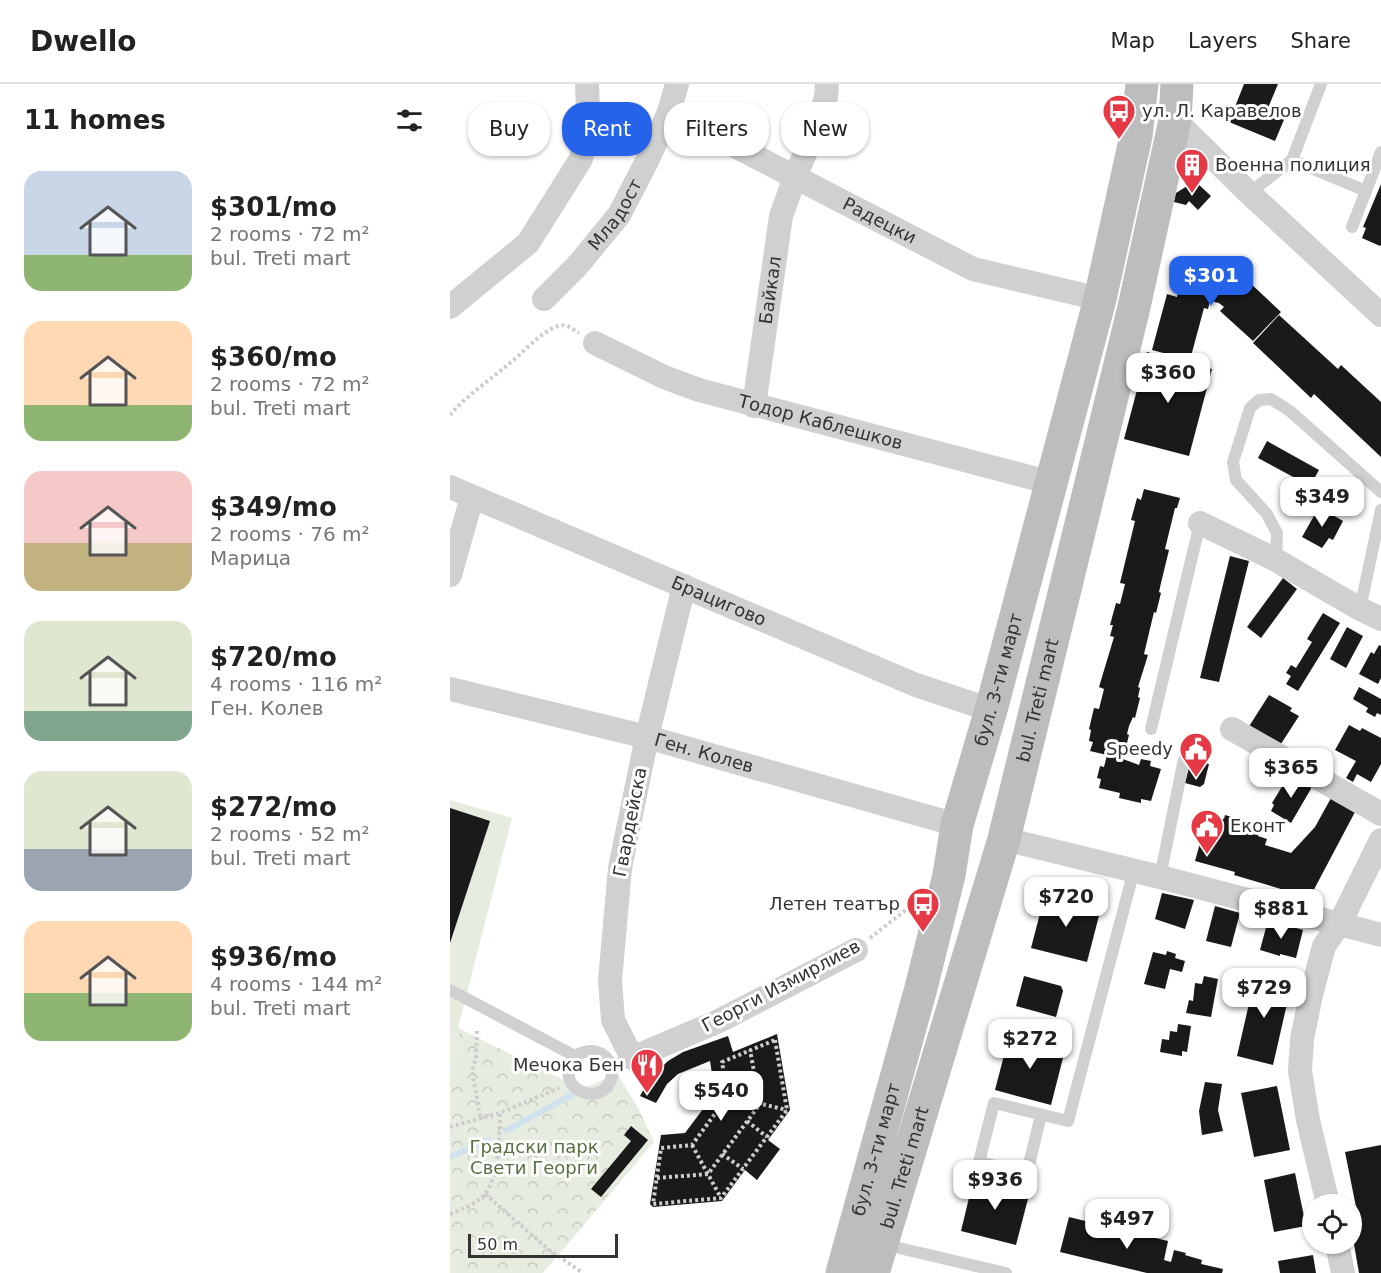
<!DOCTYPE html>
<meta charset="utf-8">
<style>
body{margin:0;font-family:"DejaVu Sans",sans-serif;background:#f6f6f6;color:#222;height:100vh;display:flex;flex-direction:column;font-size:22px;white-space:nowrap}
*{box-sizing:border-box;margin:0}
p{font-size:20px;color:#767676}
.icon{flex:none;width:33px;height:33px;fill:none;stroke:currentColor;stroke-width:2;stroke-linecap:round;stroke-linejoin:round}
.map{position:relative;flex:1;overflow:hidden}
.details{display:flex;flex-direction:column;background:#fff;width:450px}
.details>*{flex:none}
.hud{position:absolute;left:18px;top:18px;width:570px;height:54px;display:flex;gap:12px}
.tools{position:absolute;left:852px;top:1110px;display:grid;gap:12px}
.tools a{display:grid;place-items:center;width:60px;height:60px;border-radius:50%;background:#fff;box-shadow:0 2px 4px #0004;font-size:30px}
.scale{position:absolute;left:18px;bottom:15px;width:150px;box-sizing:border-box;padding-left:6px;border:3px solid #333;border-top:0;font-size:16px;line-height:21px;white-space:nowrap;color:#333;-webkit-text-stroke:4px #fff;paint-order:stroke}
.price{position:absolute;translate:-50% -51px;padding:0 14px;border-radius:12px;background:#fff;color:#222;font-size:20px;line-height:39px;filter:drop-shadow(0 2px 3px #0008)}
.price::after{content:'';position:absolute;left:50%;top:36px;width:18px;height:14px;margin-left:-9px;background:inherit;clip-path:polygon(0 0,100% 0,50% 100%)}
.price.active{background:#2563eb;color:#fff}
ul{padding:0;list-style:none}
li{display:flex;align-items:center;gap:18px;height:150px;padding:0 24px}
li span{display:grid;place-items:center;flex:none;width:168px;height:120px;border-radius:18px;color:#555}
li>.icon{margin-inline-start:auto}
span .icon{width:72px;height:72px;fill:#fffc;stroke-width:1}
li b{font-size:26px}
h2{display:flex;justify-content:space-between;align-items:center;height:72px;padding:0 24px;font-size:26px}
.chip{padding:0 21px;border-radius:24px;background:#fff;box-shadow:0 2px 4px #0004;font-size:21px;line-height:54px}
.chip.active{background:#2563eb;color:#fff}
header{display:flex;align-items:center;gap:36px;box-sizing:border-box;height:84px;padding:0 30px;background:#fff;border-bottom:2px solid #e0e0e0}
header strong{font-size:28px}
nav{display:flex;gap:33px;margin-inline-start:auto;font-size:21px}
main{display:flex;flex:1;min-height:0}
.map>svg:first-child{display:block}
</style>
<header>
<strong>Dwello</strong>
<nav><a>Map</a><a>Layers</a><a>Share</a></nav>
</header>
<main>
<section class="details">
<h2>11 homes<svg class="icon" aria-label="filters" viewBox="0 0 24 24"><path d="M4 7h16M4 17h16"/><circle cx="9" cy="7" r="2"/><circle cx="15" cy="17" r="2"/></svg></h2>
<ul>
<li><span style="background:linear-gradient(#c9d6e8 70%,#8fb573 0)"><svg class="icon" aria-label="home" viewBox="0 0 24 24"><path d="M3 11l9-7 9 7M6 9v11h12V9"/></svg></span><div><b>$301/mo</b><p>2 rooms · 72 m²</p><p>bul. Treti mart</p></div></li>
<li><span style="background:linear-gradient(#ffd9b3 70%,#8fb573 0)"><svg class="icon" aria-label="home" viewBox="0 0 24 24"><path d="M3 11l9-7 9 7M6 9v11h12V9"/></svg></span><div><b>$360/mo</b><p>2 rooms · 72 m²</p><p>bul. Treti mart</p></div></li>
<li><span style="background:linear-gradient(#f6c9c9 60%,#c2b280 0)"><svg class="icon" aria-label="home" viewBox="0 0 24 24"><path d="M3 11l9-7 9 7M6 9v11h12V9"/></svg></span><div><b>$349/mo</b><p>2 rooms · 76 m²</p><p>Марица</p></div></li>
<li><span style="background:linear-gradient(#dfe7d0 75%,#7fa58c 0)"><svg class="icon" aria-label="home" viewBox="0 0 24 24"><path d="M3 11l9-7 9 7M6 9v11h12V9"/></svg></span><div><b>$720/mo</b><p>4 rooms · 116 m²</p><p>Ген. Колев</p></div></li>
<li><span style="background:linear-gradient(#dfe7d0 65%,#9aa5b1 0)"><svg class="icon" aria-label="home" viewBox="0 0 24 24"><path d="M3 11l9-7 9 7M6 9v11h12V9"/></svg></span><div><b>$272/mo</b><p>2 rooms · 52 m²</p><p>bul. Treti mart</p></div></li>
<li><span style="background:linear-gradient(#ffd9b3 60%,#8fb573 0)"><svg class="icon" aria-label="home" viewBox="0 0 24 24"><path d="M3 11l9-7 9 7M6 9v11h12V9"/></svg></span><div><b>$936/mo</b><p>4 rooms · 144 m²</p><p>bul. Treti mart</p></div></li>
</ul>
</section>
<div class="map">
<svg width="931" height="1189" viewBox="0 0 931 1189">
<defs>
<pattern id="park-crowns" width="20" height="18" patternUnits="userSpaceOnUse" patternTransform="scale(1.5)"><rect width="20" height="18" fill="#e6ecdf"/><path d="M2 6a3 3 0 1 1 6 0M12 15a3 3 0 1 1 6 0" fill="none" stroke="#c6cbc0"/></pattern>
</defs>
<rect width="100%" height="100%" fill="#fff"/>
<path fill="#e6ecdf" d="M0 716 62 734 8 944 13 989 0 985Z"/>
<path fill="url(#park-crowns)" d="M8 944 131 1005 167 990 187 1022 204 1058 93 1189H0V986L13 988Z"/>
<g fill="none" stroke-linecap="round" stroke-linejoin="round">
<g stroke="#cfe2ee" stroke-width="6">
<path d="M56 1047 123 1010"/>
<path d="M0 1073 38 1056"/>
</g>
</g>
<g fill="#1a1a1a">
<path d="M794 0H828L818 24 836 31 825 57 779 38Z"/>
<path d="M745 97 761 112 748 126 739 117 736 121 724 118 726 109Z"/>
<path d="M931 100V161L930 162 912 154 916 144 913 143Z"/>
<path d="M743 175 793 188 795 187 802 193 798 197 831 228 803 257 770 227 774 223 769 219 760 217 758 225 754 224 740 276 702 266 717 210 727 213 734 187 740 188Z"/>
<path d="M829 231 888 285 891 281 931 318V373L864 310 861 314 803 259Z"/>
<path d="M697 268 762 285 739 372 674 355Z"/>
<path d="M817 357 869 386 860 402 808 374Z"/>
<path d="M694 405 730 414 727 424H725L715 465 719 466 711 499 709 508 711 509 706 529 704 528 694 570 698 571 688 603 690 604 688 613 690 614 685 634 683 633 679 642 677 650 679 651 673 675 689 681 691 675 701 677 700 682 711 685 701 717 691 715V719L669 714 670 709 649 704 651 695 647 694 650 682 654 683 657 671 640 667 643 658 639 657 641 646 639 645 644 624 649 625 654 605 649 603 664 553 660 552 663 541H660L666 519 670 520 675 500 670 499 685 437 681 436 687 414 691 416Z"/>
<path d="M869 423 893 437 883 456 879 454 872 464 852 453Z"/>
<path d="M780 472 799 477 769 598 750 594Z"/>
<path d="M833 494 847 505 811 554 797 543Z"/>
<path d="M873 529 890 539 848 607 836 600 841 592 836 589 841 581 846 584 862 558 857 555Z"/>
<path d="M897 543 913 552 896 584 880 575Z"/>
<path d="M929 561 931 562V594L928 600 909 590 921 568 924 570Z"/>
<path d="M909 603 931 615V631L927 629 925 633 916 628 918 624 903 615Z"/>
<path d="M819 611 842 624 840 627 849 632 829 663 798 644Z"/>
<path d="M899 641 910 647 912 644 931 654V680L921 698 907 690 903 698 896 694 906 677 885 666Z"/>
<path d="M741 676 759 680 754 700 750 703 735 699Z"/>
<path d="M844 692 862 703 841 739 821 727 824 721 822 719 836 696 840 699Z"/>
<path d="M881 714 905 728 860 813 852 814 841 808 784 791 785 788 745 777 758 730 774 735 775 731 793 736 792 740 810 745 808 752 817 755 815 761 841 769 865 743Z"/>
<path d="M0 724 40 737 0 859Z"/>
<path d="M712 809 744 816 735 845 705 835Z"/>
<path d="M595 810 651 824 637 878 581 864Z"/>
<path d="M765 822 790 829 781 863 756 857Z"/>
<path d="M818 836 853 846 846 874 830 870V872L810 866Z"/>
<path d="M717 867 726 870 725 874 735 877 732 888 720 885 715 905 694 900 703 868 716 871Z"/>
<path d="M806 889 842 898 823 981 787 972Z"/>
<path d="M574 892 611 902 613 907 606 933 566 922Z"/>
<path d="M754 892 768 895 761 933 736 929 739 916 743 917 745 899 752 900Z"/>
<path d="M728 940 741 942 737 968 732 967V972L710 968 712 955 719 956 720 947 727 948Z"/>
<path d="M327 950 340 1026 318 1056 330 1065 307 1096 295 1086 272 1117 203 1123 200 1120 211 1051 235 1049 265 1009 260 977 228 990 217 1000 206 1019 190 1012 199 996 195 993 201 986 205 989 218 977 233 968 278 952 283 968Z"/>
<path d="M559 952 615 966 601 1021 545 1006Z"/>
<path d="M755 998 772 1000 768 1026 773 1047 752 1051 749 1027Z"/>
<path d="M827 1002 840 1066 804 1073 791 1009Z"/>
<path d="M181 1042 198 1056 151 1113 141 1105 181 1057 174 1051Z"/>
<path d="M931 1061V1189H909L902 1149V1140L909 1138 895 1068Z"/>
<path d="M845 1089 856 1142 824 1148 814 1096Z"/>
<path d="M524 1093 580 1107 566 1161 511 1147Z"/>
<path d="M619 1133 718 1157 714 1176 721 1178 724 1166 736 1169 735 1171 752 1176 751 1180 773 1185 772 1189H697L610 1168Z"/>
<path d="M863 1171 866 1189H830L828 1177Z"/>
</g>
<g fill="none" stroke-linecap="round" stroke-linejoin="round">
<g stroke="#cdcdcd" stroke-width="4" stroke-dasharray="3 3" stroke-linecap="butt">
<path d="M0 331C17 311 40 296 60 279 75 267 89 249 108 242 116 239 122 245 129 249"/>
<path d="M420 854 466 818"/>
<path d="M27 947 26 974 22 987 31 1036"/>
<path d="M325 956 337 1026 271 1114 203 1120 211 1064 242 1061 278 1012 272 978Z"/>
<path d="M278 1012 337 1026"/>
<path d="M297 1037 317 1053"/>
<path d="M0 1043 50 1029 109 1004"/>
<path d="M242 1061 271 1114"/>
<path d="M272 1070 293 1085"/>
<path d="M207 1094 258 1090 310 1020 300 966"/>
<path d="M35 1110 98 1165 133 1189"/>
<path d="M0 1130C12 1125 24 1121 33 1112 49 1096 50 1051 50 1029"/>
</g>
<g stroke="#d0d0d0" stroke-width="12">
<path d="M842 76 916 107"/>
<path d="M799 109 842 76 871 0"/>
<path d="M902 143 931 68"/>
<path d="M826 476 827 449 817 430 786 396 783 378 800 324 809 316 821 315 840 327 931 408"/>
<path d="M910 525 931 426"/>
<path d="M701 645 750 439"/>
<path d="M710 793 734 675"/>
<path d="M0 906 125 972C140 963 154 966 162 982L182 974"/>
<path d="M125 972C97 1008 166 1030 162 982"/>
<path d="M591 1031 577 1089 529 1078 544 1019 618 1037 684 786"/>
<path d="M432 1160 556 1189"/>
</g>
<g stroke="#d0d0d0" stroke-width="24">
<path id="s1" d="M219 28 523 185 650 215"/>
<path d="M725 36 799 109 931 231"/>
<path id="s2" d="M94 215 127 182 169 131 197 77 219 28 227 0"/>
<path d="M0 223 78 159 131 75 138 28 137 0"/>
<path id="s3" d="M145 259 214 293 249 306 602 399"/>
<path id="s4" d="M304 322 331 132 345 93 368 39 376 13 377 0"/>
<path id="s5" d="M0 403 466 601 541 626"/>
<path d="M750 439 826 476 910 525 931 535"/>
<path d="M0 491 22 413"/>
<path d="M234 502 197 653 170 784 160 897 163 936 182 974 267 938 406 866"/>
<path id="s6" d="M0 605 197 653 507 741"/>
<path d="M782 645 931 730"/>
<path d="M554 755 710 793 931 851"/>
<path d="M878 1120 858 1036 850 987 852 955 861 911 874 862 890 839 931 756"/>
<path d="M887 1160 893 1189"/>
</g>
<g stroke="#bdbdbd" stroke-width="33">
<path id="s7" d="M392 1189 471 904 499 791 507 741 541 626 650 215 686 52 692 0"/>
<path id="s8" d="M423 1189 554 755 684 223 725 36 727 0"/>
</g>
</g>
<defs>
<symbol id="bus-pin" viewBox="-11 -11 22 30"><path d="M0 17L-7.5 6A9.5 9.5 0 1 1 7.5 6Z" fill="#e63946" stroke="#fff"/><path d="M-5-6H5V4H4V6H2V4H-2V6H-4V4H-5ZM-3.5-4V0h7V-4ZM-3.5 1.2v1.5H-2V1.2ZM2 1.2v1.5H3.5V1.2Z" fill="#fff"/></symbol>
<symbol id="building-pin" viewBox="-11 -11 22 30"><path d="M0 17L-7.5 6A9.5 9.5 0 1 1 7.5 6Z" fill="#e63946" stroke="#fff"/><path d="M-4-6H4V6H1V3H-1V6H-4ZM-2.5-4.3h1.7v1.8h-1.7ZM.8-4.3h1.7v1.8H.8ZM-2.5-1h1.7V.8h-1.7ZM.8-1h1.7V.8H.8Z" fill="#fff"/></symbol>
<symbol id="civic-pin" viewBox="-11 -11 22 30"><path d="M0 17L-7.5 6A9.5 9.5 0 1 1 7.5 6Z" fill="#e63946" stroke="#fff"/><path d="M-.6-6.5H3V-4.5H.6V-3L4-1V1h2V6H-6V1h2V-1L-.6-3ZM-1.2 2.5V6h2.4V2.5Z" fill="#fff"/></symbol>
<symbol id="restaurant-pin" viewBox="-11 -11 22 30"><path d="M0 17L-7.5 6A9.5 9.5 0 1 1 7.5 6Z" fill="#e63946" stroke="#fff"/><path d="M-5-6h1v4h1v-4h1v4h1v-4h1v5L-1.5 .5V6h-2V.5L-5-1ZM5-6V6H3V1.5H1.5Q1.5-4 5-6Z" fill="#fff"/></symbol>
</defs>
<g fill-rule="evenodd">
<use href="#bus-pin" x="650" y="8" width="38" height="52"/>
<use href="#building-pin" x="723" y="62" width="38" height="52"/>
<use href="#civic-pin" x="727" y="646" width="38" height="52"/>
<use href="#civic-pin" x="738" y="723" width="38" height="52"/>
<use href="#bus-pin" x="454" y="801" width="38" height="52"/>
<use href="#restaurant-pin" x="178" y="962" width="38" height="52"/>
</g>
<g text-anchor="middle" stroke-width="6" stroke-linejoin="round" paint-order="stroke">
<g font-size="18" fill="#333" stroke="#fff" text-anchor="start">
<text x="692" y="33">ул. Л. Каравелов</text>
<text x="765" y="87">Военна полиция</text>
<text x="723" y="671" text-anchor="end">Speedy</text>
<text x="780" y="748">Еконт</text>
<text x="450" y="826" text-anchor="end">Летен театър</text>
<text x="174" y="987" text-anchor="end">Мечока Бен</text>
</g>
<g font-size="18" fill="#333" stroke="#fff">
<text dy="6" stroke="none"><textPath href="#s2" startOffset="111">Младост</textPath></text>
<text dy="6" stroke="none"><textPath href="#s1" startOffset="237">Радецки</textPath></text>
<text dy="6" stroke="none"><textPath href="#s4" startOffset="117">Байкал</textPath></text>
<text dy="6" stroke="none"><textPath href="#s3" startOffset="240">Тодор Каблешков</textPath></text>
<text dy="6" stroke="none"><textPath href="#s5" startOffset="292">Брацигово</textPath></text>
<text dy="6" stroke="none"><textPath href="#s7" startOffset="614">бул. 3-ти март</textPath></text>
<text dy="6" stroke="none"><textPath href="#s8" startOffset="596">bul. Treti mart</textPath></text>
<text dy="6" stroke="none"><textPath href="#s6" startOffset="262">Ген. Колев</textPath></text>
<text transform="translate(180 738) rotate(-79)" y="6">Гвардейска</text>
<text transform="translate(331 902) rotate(-28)" y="6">Георги Измирлиев</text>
<text dy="6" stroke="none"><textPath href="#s7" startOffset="128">бул. 3-ти март</textPath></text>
<text dy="6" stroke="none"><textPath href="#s8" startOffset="110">bul. Treti mart</textPath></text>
</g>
<g font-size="18" fill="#56703f" stroke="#fff">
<text x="84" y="1069">Градски парк<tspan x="84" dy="21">Свети Георги</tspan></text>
</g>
</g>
</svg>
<div class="tools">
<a><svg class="icon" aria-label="locate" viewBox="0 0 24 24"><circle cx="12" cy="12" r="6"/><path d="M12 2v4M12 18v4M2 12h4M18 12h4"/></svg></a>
</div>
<div class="scale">50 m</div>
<b class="price active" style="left:761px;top:223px">$301</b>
<b class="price" style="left:718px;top:320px">$360</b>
<b class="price" style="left:872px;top:444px">$349</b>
<b class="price" style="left:841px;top:715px">$365</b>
<b class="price" style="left:616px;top:844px">$720</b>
<b class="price" style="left:831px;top:856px">$881</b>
<b class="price" style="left:814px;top:935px">$729</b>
<b class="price" style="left:580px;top:986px">$272</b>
<b class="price" style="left:271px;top:1038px">$540</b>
<b class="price" style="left:545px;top:1127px">$936</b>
<b class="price" style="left:677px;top:1166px">$497</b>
<div class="hud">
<a class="chip">Buy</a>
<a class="chip active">Rent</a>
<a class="chip">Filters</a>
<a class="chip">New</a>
</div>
</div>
</main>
